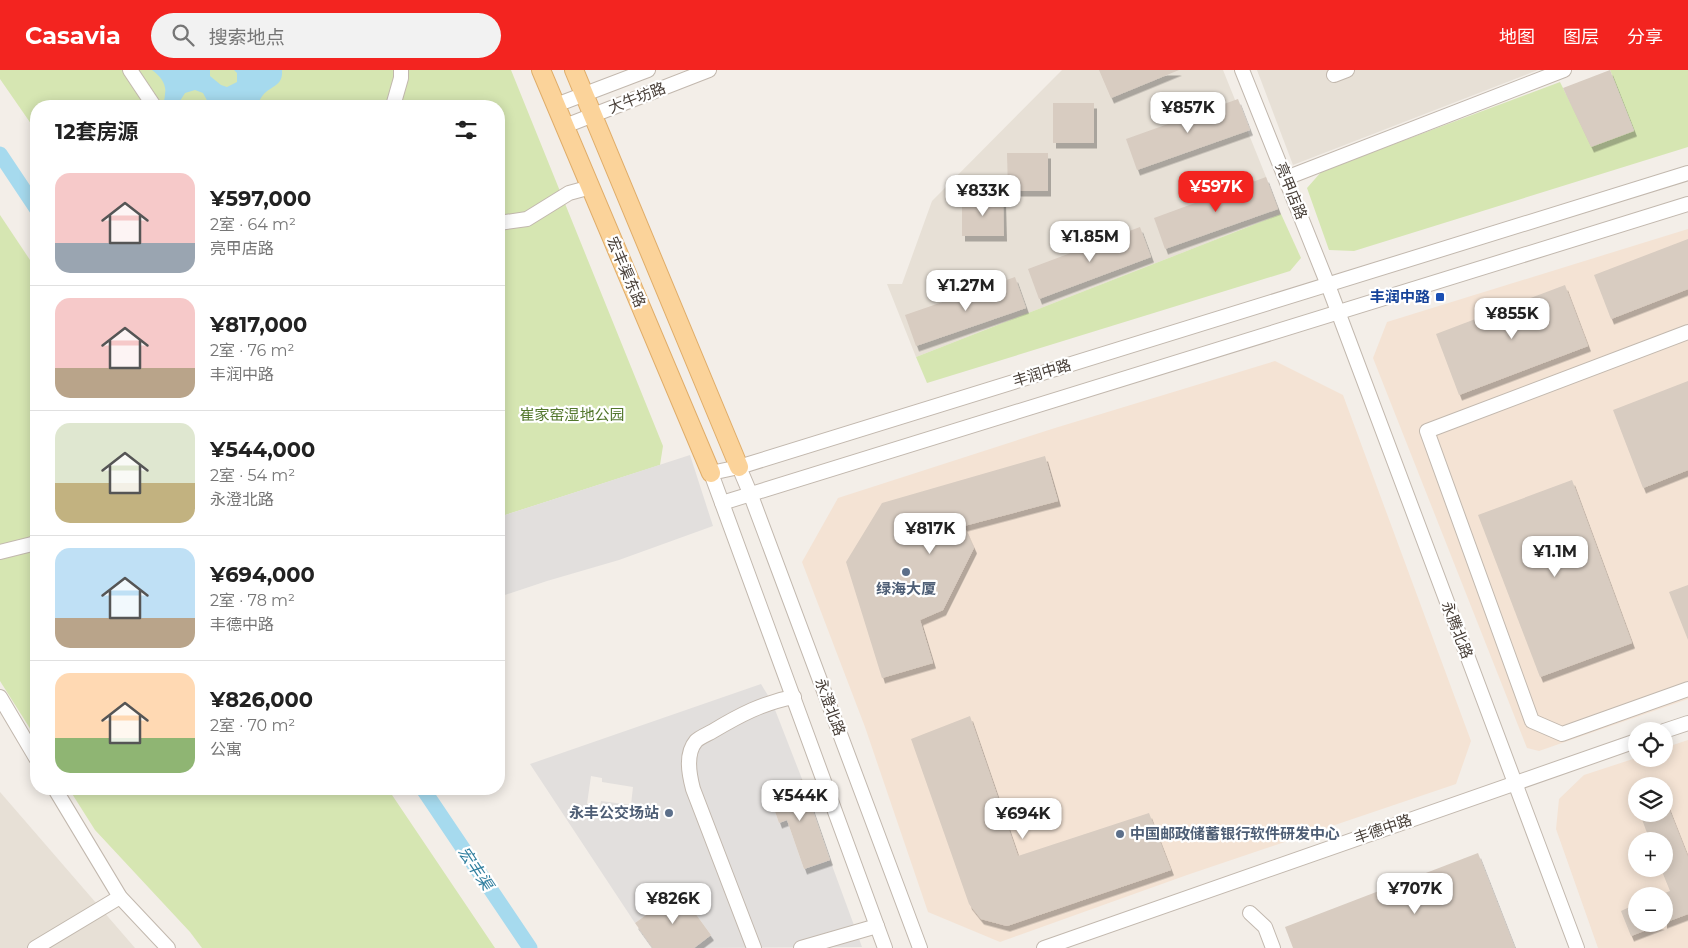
<!DOCTYPE html>
<html lang="zh">
<meta charset="utf-8">
<style>
body{margin:0;font-family:Montserrat,"Noto Sans SC",sans-serif;background:#f2f2f2;color:#222;height:100vh;display:flex;flex-direction:column;font-size:19px;white-space:nowrap}
*{box-sizing:border-box;margin:0}
p{font-size:16px;color:#767676}
.icon{flex:none;width:28px;height:28px;fill:none;stroke:currentColor;stroke-width:2;stroke-linecap:round;stroke-linejoin:round}
.map{position:relative;flex:1;overflow:hidden}
.panel{position:absolute;left:30px;top:30px;width:475px;height:695px;display:flex;flex-direction:column;background:#fff;border-radius:20px;box-shadow:0 2px 12px #0003}
.panel>*{flex:none}
.fabs{position:absolute;left:1628px;top:652px;display:grid;gap:10px}
.fabs a{display:grid;place-items:center;width:45px;height:45px;border-radius:50%;background:#fff;box-shadow:0 2px 12px #0003;font-size:25px}
.price{position:absolute;translate:-50% -42px;padding:0 11px;border-radius:10px;background:#fff;color:#222;font-size:16px;line-height:32px;filter:drop-shadow(0 1px 2px #0008)}
.price::after{content:'';position:absolute;left:50%;top:30px;width:15px;height:11px;margin-left:-8px;background:inherit;clip-path:polygon(0 0,100% 0,50% 100%)}
.price.current{background:#f32420;color:#fff}
ul{padding:0;list-style:none}
li{display:flex;align-items:center;gap:15px;height:125px;padding:0 25px}
li+li{border-top:1px solid #e0e0e0}
li span{display:grid;place-items:center;flex:none;width:140px;height:100px;border-radius:15px;color:#555}
li>.icon{margin-inline-start:auto}
span .icon{width:60px;height:60px;fill:#fffc;stroke-width:1}
li b{font-size:21px}
h2{display:flex;justify-content:space-between;align-items:center;height:60px;padding:0 25px;font-size:21px}
header{display:flex;align-items:center;gap:30px;box-sizing:border-box;height:70px;padding:0 25px;background:#f32420;color:#fff}
header strong{font-size:24px}
nav{display:flex;gap:28px;margin-inline-start:auto;font-size:18px}
.search{width:350px;height:45px;background:#f2f2f2;display:flex;align-items:center;gap:12px;box-sizing:border-box;padding:0 18px;border-radius:28px;color:#767676;font-size:19px}
.map>svg:first-child{display:block}
</style>
<header>
<strong>Casavia</strong>
<div class="search"><svg class="icon" aria-label="search" viewBox="0 0 24 24"><circle cx="10" cy="10" r="6"/><path d="M15 15l6 6"/></svg>搜索地点</div>
<nav><a>地图</a><a>图层</a><a>分享</a></nav>
</header>
<div class="map">
<svg width="1688" height="878" viewBox="0 0 1688 878">
<defs>
<filter id="shadow"><feDropShadow dx="3" dy="5.5" stdDeviation="0" flood-color="#0004"/></filter>
</defs>
<rect width="100%" height="100%" fill="#f3eee8"/>
<g fill="#e7e0d6">
<path d="M1062 0H1223L1281 144 916 287 887 214H902L932 131Z"/>
<path d="M1257 0H1538L1293 95Z"/>
<path d="M0 722 135 878H0Z"/>
</g>
<g fill="#f4e3d4" fill-rule="evenodd">
<path d="M1688 159V629L1539 681 1527 678 1373 288 1387 252Z"/>
<path d="M1275 291 1343 325 1471 671 1456 714 1187 805 1000 872 928 842 865 657 802 492 838 428 1055 358Z"/>
<path d="M1688 670V878H1598L1556 759 1559 729 1584 705 1636 688 1664 689V678ZM1636 716H1664V744H1636ZM1636 771H1664V799H1636ZM1636 826H1664V854H1636Z"/>
</g>
<g fill="#d6e6b2">
<path d="M0 0H511L663 376 660 395 499 447V36H36V61L0 9Z"/>
<path d="M1610 0H1688V77L1354 181 1329 180 1307 118 1322 101 1560 12 1592 76 1634 60Z"/>
<path d="M1281 144 1301 188 1290 201 927 313 916 287Z"/>
<path d="M0 145 36 199V668L0 611Z"/>
<path d="M69 719H388L495 878H202L190 862 95 760Z"/>
</g>
<g fill="#e2dfdd" fill-rule="evenodd">
<path d="M690 385 713 456 619 490 547 511 499 527V447Z"/>
<path d="M761 614 772 632 802 709 768 721 779 753 787 750 804 799 830 790 862 877 694 878 711 865 679 821 635 853 530 694ZM591 706 602 708V712L633 717 631 735 601 731 600 736 587 734Z"/>
</g>
<path fill="#a6daee" d="M152 0H210V6L221 15 227 17 237 12V3L234 0H282C283 14 275 15 266 22 262 25 259 31 257 36H210L203 23 195 20 185 23 180 31 181 36H163C163 32 165 29 165 24 167 14 160 6 152 0Z"/>
<g fill="none" stroke-linecap="round" stroke-linejoin="round">
<g stroke="#a6daee" stroke-width="15">
<path d="M0 84 36 138"/>
<path d="M423 719 530 878"/>
</g>
</g>
<g fill="#d8ccc1" filter="url(#shadow)">
<path d="M1099 0H1179L1111 28Z"/>
<path d="M1610 0 1634 61 1591 77 1563 18Z"/>
<path d="M1238 29 1250 60 1137 100 1126 69Z"/>
<rect x="1053" y="33" width="41" height="40"/>
<path d="M1007 83H1048V121H1008Z"/>
<path d="M1266 107 1278 139 1165 179 1154 148Z"/>
<path d="M1003 127 1004 166H962V128Z"/>
<path d="M1140 157 1151 187 1039 229 1028 199Z"/>
<path d="M1688 169V219L1611 249 1594 205Z"/>
<path d="M1015 207 1026 238 916 276 905 245Z"/>
<path d="M1565 215 1588 276 1459 325 1436 264Z"/>
<path d="M1688 311V400L1643 418 1613 340Z"/>
<path d="M1045 386 1058 431 964 456 974 478 943 540 920 550 933 593 882 608 846 492 882 433Z"/>
<path d="M1572 410 1632 573 1540 607 1478 445Z"/>
<path d="M1688 515V570L1669 522Z"/>
<path d="M970 646 1018 786 1149 743 1171 800 1007 856 981 849 969 834 911 669Z"/>
<path d="M802 709 830 790 804 799 787 750 779 753 768 721Z"/>
<path d="M1664 726 1688 787V844L1664 853V826H1657L1670 821 1661 799H1664V771H1650L1640 744H1664Z"/>
<path d="M1478 783 1515 878H1293L1285 857Z"/>
<path d="M679 821 711 865 694 878H653L635 853Z"/>
<path d="M1636 834V854H1662L1631 866 1621 841Z"/>
</g>
<g fill="none" stroke-linecap="round" stroke-linejoin="round">
<defs>
<g id="minor">
<path d="M130 0 154 36"/>
<path d="M1242 0 1328 215 1577 878"/>
<path d="M1334 5 1347 0"/>
<path d="M556 35 648 0"/>
<path d="M393 36 401 8V0"/>
<path d="M565 56 709 0"/>
<path d="M1286 108 1564 0"/>
<path d="M499 153 527 149 569 123 591 117"/>
<path d="M1688 262 1427 361 1532 651 1562 664 1688 619"/>
<path d="M739 397 750 423 920 878"/>
<path d="M722 433 1688 134"/>
<path d="M0 482 36 473"/>
<path d="M0 627 36 688"/>
<path d="M1664 661 1688 653"/>
<path d="M55 719 120 827 168 878"/>
<path d="M1250 843 1265 857 1273 878"/>
<path d="M35 878 120 827"/>
<path d="M754 878 693 719C689 704 685 684 696 671 700 667 708 664 713 661 738 646 764 632 794 627"/>
<path d="M801 878 877 856"/>
<path d="M885 878 711 403 739 397 1688 103"/>
<path d="M1044 878 1636 671"/>
</g>
<g id="major">
<path d="M541 0 711 403"/>
<path d="M574 0 739 397"/>
</g>
</defs>
<use href="#minor" stroke="#c2b8ae" stroke-width="16"/>
<use href="#major" stroke="#e0ad69" stroke-width="20"/>
<use href="#minor" stroke="#fff" stroke-width="14"/>
<use href="#major" stroke="#fbd39a" stroke-width="18"/>
</g>
<rect fill="#1a4fb4" stroke="#fff" stroke-width="2" x="1435" y="222" width="10" height="10" rx="2.5"/>
<g fill="#5c6f8a" stroke="#fff" stroke-width="2">
<circle cx="906" cy="502" r="5"/>
<circle cx="669" cy="743" r="5"/>
<circle cx="1120" cy="764" r="5"/>
</g>
<g text-anchor="middle" stroke-width="4.5" stroke-linejoin="round" paint-order="stroke">
<g font-size="15" fill="#473e37" stroke="#fff">
<text transform="translate(637 28) rotate(-21)" y="5">大牛坊路</text>
<text transform="translate(1291 121) rotate(68)" y="5">亮甲店路</text>
<text transform="translate(626 202) rotate(67)" y="5">宏丰渠东路</text>
<text transform="translate(1042 303) rotate(-17)" y="5">丰润中路</text>
<text transform="translate(1457 560) rotate(69)" y="5">永腾北路</text>
<text transform="translate(830 637) rotate(70)" y="5">永澄北路</text>
<text transform="translate(1383 759) rotate(-19)" y="5">丰德中路</text>
</g>
<g font-size="15" font-weight="bold" fill="#164399" stroke="#fff" text-anchor="end">
<text x="1430" y="232">丰润中路</text>
</g>
<g font-size="15" fill="#52772c" stroke="#fff">
<text x="572" y="350">崔家窑湿地公园</text>
</g>
<g font-size="15" font-weight="bold" fill="#4e5e75" stroke="#fff">
<text x="906" y="524">绿海大厦</text>
<text x="659" y="748" text-anchor="end">永丰公交场站</text>
<text x="1130" y="769" text-anchor="start">中国邮政储蓄银行软件研发中心</text>
</g>
<g font-size="16" font-style="italic" fill="#307f9f" stroke="#fff">
<text transform="translate(476 798) rotate(56)" y="6">宏丰渠</text>
</g>
</g>
</svg>
<div class="fabs">
<a><svg class="icon" aria-label="locate" viewBox="0 0 24 24"><circle cx="12" cy="12" r="6"/><path d="M12 2v4M12 18v4M2 12h4M18 12h4"/></svg></a>
<a><svg class="icon" aria-label="layers" viewBox="0 0 24 24"><path d="M12 4l9 5-9 5-9-5zM3 14l9 5 9-5"/></svg></a>
<a>+</a>
<a>−</a>
</div>
<b class="price" style="left:1188px;top:64px">¥857K</b>
<b class="price current" style="left:1216px;top:143px">¥597K</b>
<b class="price" style="left:983px;top:147px">¥833K</b>
<b class="price" style="left:1090px;top:193px">¥1.85M</b>
<b class="price" style="left:966px;top:242px">¥1.27M</b>
<b class="price" style="left:1512px;top:270px">¥855K</b>
<b class="price" style="left:930px;top:485px">¥817K</b>
<b class="price" style="left:1555px;top:508px">¥1.1M</b>
<b class="price" style="left:800px;top:752px">¥544K</b>
<b class="price" style="left:1023px;top:770px">¥694K</b>
<b class="price" style="left:1415px;top:845px">¥707K</b>
<b class="price" style="left:673px;top:855px">¥826K</b>
<section class="panel">
<h2>12套房源<svg class="icon" aria-label="filters" viewBox="0 0 24 24"><path d="M4 7h16M4 17h16"/><circle cx="9" cy="7" r="2"/><circle cx="15" cy="17" r="2"/></svg></h2>
<ul>
<li><span style="background:linear-gradient(#f6c9c9 70%,#9aa5b1 0)"><svg class="icon" aria-label="home" viewBox="0 0 24 24"><path d="M3 11l9-7 9 7M6 9v11h12V9"/></svg></span><div><b>¥597,000</b><p>2室 · 64 m²</p><p>亮甲店路</p></div></li>
<li><span style="background:linear-gradient(#f6c9c9 70%,#b9a48a 0)"><svg class="icon" aria-label="home" viewBox="0 0 24 24"><path d="M3 11l9-7 9 7M6 9v11h12V9"/></svg></span><div><b>¥817,000</b><p>2室 · 76 m²</p><p>丰润中路</p></div></li>
<li><span style="background:linear-gradient(#dfe7d0 60%,#c2b280 0)"><svg class="icon" aria-label="home" viewBox="0 0 24 24"><path d="M3 11l9-7 9 7M6 9v11h12V9"/></svg></span><div><b>¥544,000</b><p>2室 · 54 m²</p><p>永澄北路</p></div></li>
<li><span style="background:linear-gradient(#bfe0f5 70%,#b9a48a 0)"><svg class="icon" aria-label="home" viewBox="0 0 24 24"><path d="M3 11l9-7 9 7M6 9v11h12V9"/></svg></span><div><b>¥694,000</b><p>2室 · 78 m²</p><p>丰德中路</p></div></li>
<li><span style="background:linear-gradient(#ffd9b3 65%,#8fb573 0)"><svg class="icon" aria-label="home" viewBox="0 0 24 24"><path d="M3 11l9-7 9 7M6 9v11h12V9"/></svg></span><div><b>¥826,000</b><p>2室 · 70 m²</p><p>公寓</p></div></li>
</ul>
</section>
</div>
